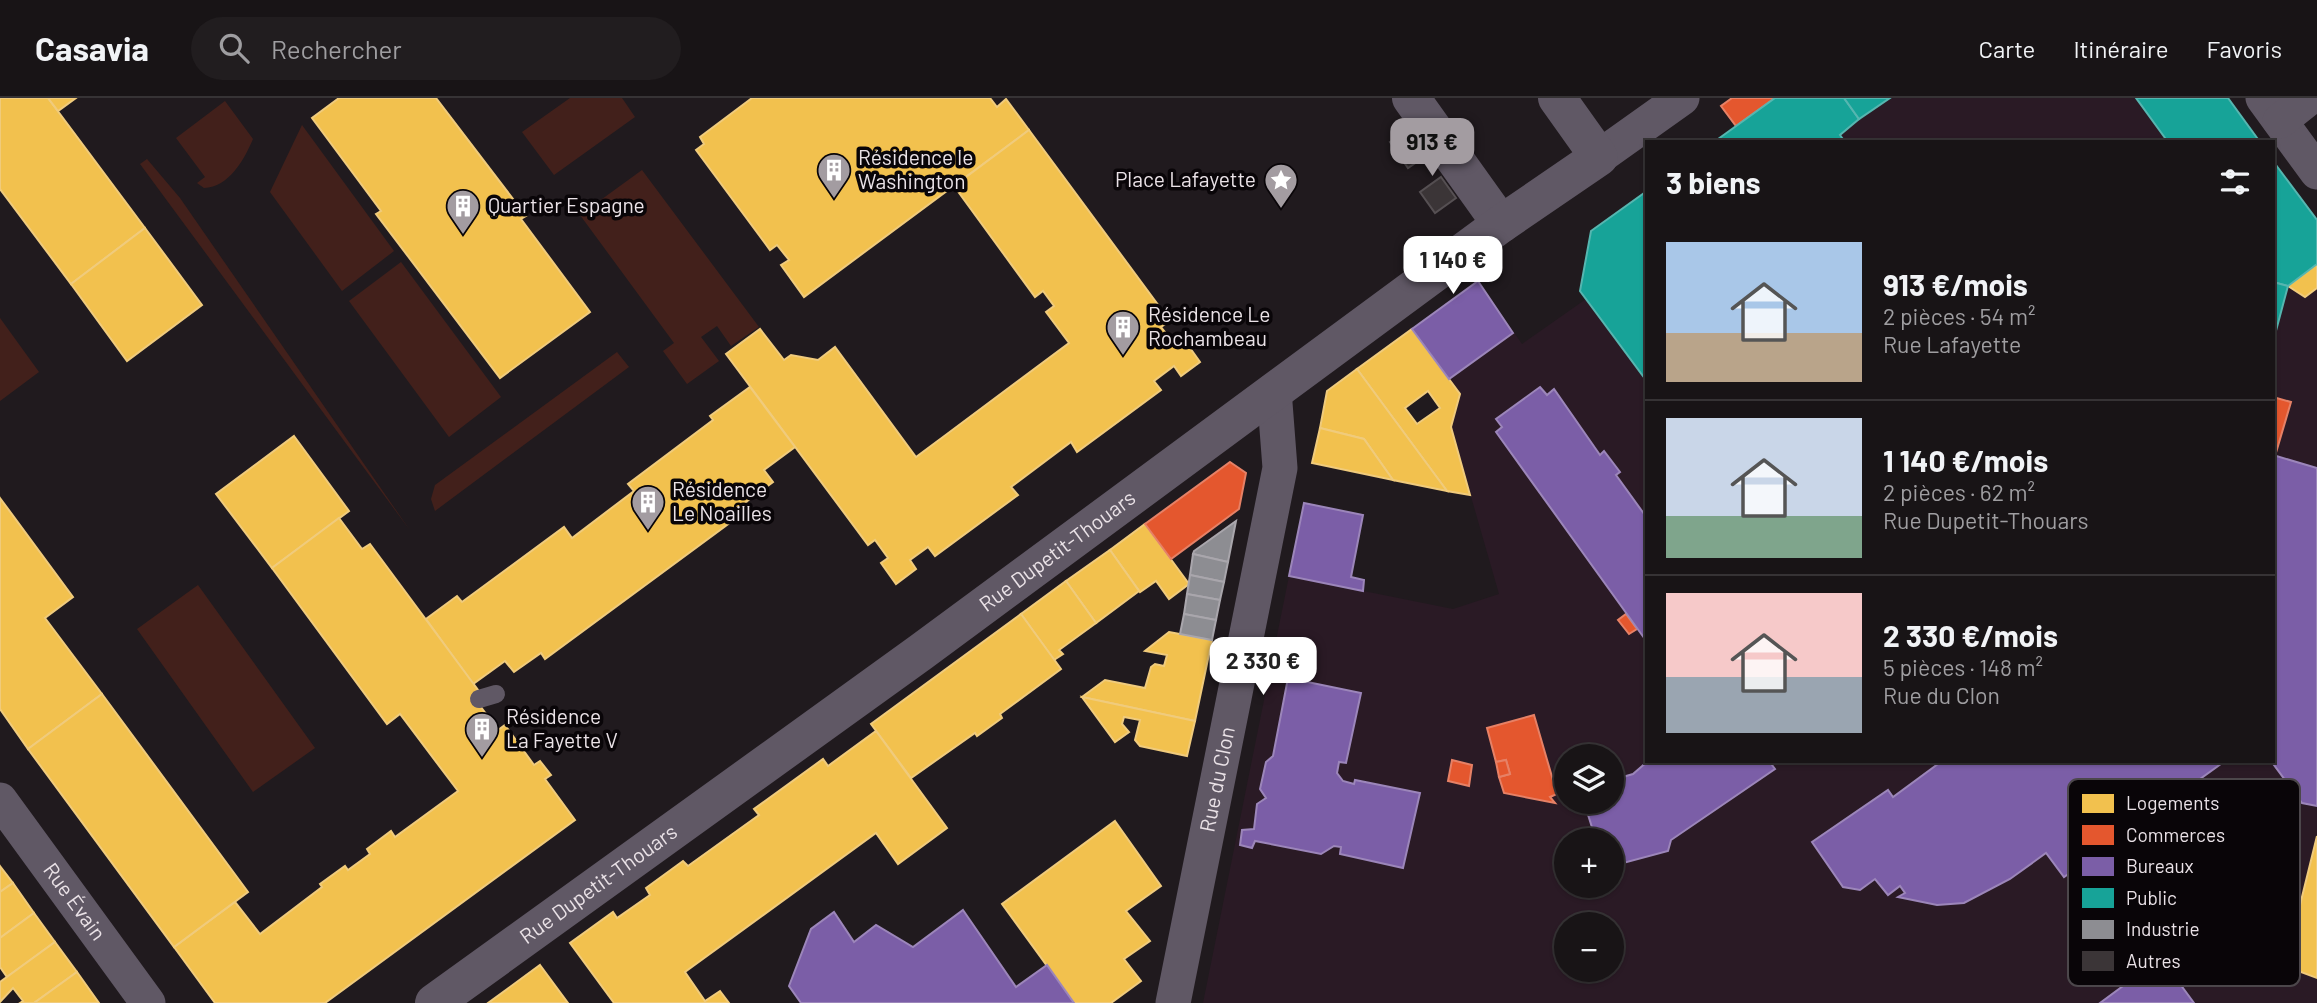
<!DOCTYPE html>
<html lang="fr">
<meta charset="utf-8">
<style>
body{margin:0;font-family:Barlow,sans-serif;background:#211d1f;color:#f1f3f6;height:100vh;display:flex;flex-direction:column;font-size:26px;white-space:nowrap}
*{box-sizing:border-box;margin:0}
p{font-size:23px;color:#9f9ea1}
.icon{flex:none;width:38px;height:38px;fill:none;stroke:currentColor;stroke-width:2;stroke-linecap:round;stroke-linejoin:round}
.map{position:relative;flex:1;overflow:hidden}
.sheet{position:absolute;left:1645px;top:42px;width:630px;height:623px;display:flex;flex-direction:column;background:#181416;border-radius:0px;box-shadow:0 2px 5px #0004,0 0 0 2px #363335}
.sheet>*{flex:none}
.tools{position:absolute;left:1554px;top:646px;display:grid;gap:14px}
.tools a{display:grid;place-items:center;width:70px;height:70px;border-radius:50%;background:#181416;box-shadow:0 2px 5px #0004,0 0 0 2px #363335;font-size:35px}
.price{position:absolute;translate:-50% -60px;padding:0 16px;border-radius:14px;background:#fff;color:#222;font-size:23px;line-height:46px;filter:drop-shadow(0 2px 4px #0008)}
.price::after{content:'';position:absolute;left:50%;top:42px;width:21px;height:16px;margin-left:-10px;background:inherit;clip-path:polygon(0 0,100% 0,50% 100%)}
.price.current{background:#a39ca1;color:#111}
ul{padding:0;list-style:none}
li{display:flex;align-items:center;gap:21px;height:175px;padding:0 21px}
li+li{border-top:2px solid #363335}
li span{display:grid;place-items:center;flex:none;width:196px;height:140px;border-radius:0px;color:#555}
li>.icon{margin-inline-start:auto}
span .icon{width:84px;height:84px;fill:#fffc;stroke-width:1}
li b{font-size:30px}
h2{display:flex;justify-content:space-between;align-items:center;height:84px;padding:0 21px;font-size:30px}
header{display:flex;align-items:center;gap:42px;box-sizing:border-box;height:98px;padding:0 35px;background:#181416;border-bottom:2px solid #363335}
header strong{font-size:33px}
nav{display:flex;gap:38px;margin-inline-start:auto;font-size:24px}
.search{width:490px;height:63px;background:#211d1f;display:flex;align-items:center;gap:18px;box-sizing:border-box;padding:0 24px;border-radius:38px;color:#9f9ea1;font-size:26px}
.map>svg:first-child{display:block}
</style>
<header>
<strong>Casavia</strong>
<div class="search"><svg class="icon" aria-label="search" viewBox="0 0 24 24"><circle cx="10" cy="10" r="6"/><path d="M15 15l6 6"/></svg>Rechercher</div>
<nav><a>Carte</a><a>Itinéraire</a><a>Favoris</a></nav>
</header>
<div class="map">
<svg width="2317" height="905" viewBox="0 0 2317 905">
<rect width="100%" height="100%" fill="#201a1e"/>
<g fill="#2a1a25" fill-rule="evenodd">
<path d="M1732 0H2228L2260 44H1714L1736 28 1721 8Z"/>
<path d="M2273 63 2317 122V738L2285 868 2317 880V905H1203L1289 478 1453 511 1499 496 1451 329 1460 296 1412 231 1478 183 1522 246 1586 201 1591 133 1647 93V663H2273ZM1566 658H1612V704H1566ZM1566 742H1612V788H1566ZM1566 826H1612V872H1566Z"/>
</g>
<g fill="#42201b">
<path d="M570 0H622L635 19 554 77 522 34Z"/>
<path d="M225 3 253 41C244 62 229 89 204 90L197 85 205 79 176 40Z"/>
<path d="M302 27 394 153 342 193 270 94Z"/>
<path d="M147 61 180 100 409 431 140 66Z"/>
<path d="M642 72 759 229 731 248 717 228 701 239 719 263 687 286 663 253 674 245 580 117Z"/>
<path d="M401 164 501 299 449 339 349 203Z"/>
<path d="M0 220 39 274 0 303Z"/>
<path d="M617 254 629 269 435 413 431 401 435 387Z"/>
<path d="M198 487 315 650 253 694 137 531Z"/>
</g>
<g fill="#f2c14e" stroke="#f0cb7c" stroke-width="2" fill-rule="evenodd">
<path d="M0 0H48L145 130 71 186 0 91Z"/>
<path d="M48 0H76L58 13Z"/>
<path d="M339 0H436L526 118 521 121 590 214 500 280 376 116 381 113 312 20Z"/>
<path d="M752 0H990L997 9 1006 1 1029 32 804 199 781 167 789 162 777 147 770 152 696 52 704 46 700 39Z"/>
<path d="M1029 32 1170 223 1161 229 1177 249 1185 243 1200 264 1181 278 1174 268 1154 283 1161 292 1077 354 1071 344 1011 389 1018 397 935 458 928 449 910 462 916 471 896 486 881 465 888 460 875 442 868 447 726 256 760 231 784 262 791 257 818 262 835 249 916 359 947 336 1069 245 1046 214 1054 208 1043 193 1035 199 954 88Z"/>
<path d="M145 130 202 207 127 263 71 186Z"/>
<path d="M2317 166V190L2305 199 2288 188Z"/>
<path d="M1412 231 1460 296 1451 329 1470 397 1447 393 1357 271ZM1428 293 1440 310 1417 326 1405 310Z"/>
<path d="M1357 271 1447 393 1393 382 1364 341 1320 330 1327 293Z"/>
<path d="M750 289 795 349 764 372 773 384 746 404 750 410 545 561 541 555 514 574 505 563 473 586 426 521 457 498 462 504 564 429 572 440 634 393 628 386 713 322 710 318Z"/>
<path d="M1320 330 1364 341 1393 382 1312 365Z"/>
<path d="M294 338 349 413 272 470 216 396Z"/>
<path d="M0 400 73 499 45 520 102 596 28 651 0 611Z"/>
<path d="M339 420 362 451 370 446 481 596 478 605 498 632 505 627 534 667 540 663 551 677 545 681 575 722 325 905H215L174 849 235 804 260 836 322 789 320 786 345 768 348 772 370 756 367 751 391 733 395 739 458 693 400 616 387 626 272 470Z"/>
<path d="M1145 426 1189 486 1169 501 1156 483 1140 494 1110 452Z"/>
<path d="M1110 452 1139 493 1096 525 1066 483Z"/>
<path d="M1066 483 1096 525 1059 552 1063 556 1054 562 1021 516Z"/>
<path d="M1021 516 1061 571 1000 616 1002 620 977 638 975 635 911 680 871 626Z"/>
<path d="M1169 534 1212 542 1195 623 1082 599 1105 582 1145 590 1151 569 1155 566 1164 568 1167 557 1145 553Z"/>
<path d="M102 596 248 794 174 849 28 651Z"/>
<path d="M1082 599 1195 623 1187 658 1140 648 1135 642 1140 622 1124 619 1122 626 1129 634 1115 644Z"/>
<path d="M876 633 947 730 898 766 876 735 685 874 705 903 720 893 729 905H614L570 845 613 814 617 820 650 797 646 790 683 763 688 768 759 717 754 711 823 661 828 668Z"/>
<path d="M1115 723 1161 788 1126 813 1150 843 1124 861 1141 883 1111 905H1074L1002 806Z"/>
<path d="M2317 738V880L2285 868Z"/>
<path d="M0 768 13 785 0 794Z"/>
<path d="M13 785 34 815 0 840V794Z"/>
<path d="M34 815 55 844 7 879 0 869V840Z"/>
<path d="M55 844 77 874 34 905H20L23 903 13 890 0 904V884Z"/>
<path d="M540 867 568 905H488Z"/>
<path d="M77 874 99 905H34Z"/>
</g>
<g fill="#e4572e" stroke="#e68166" stroke-width="2">
<path d="M1732 0H1775L1736 28 1721 8Z"/>
<path d="M2273 299 2291 304 2275 358 2273 357Z"/>
<path d="M1230 364 1246 375 1239 411 1171 461 1145 426Z"/>
<path d="M1626 516 1637 531 1629 536 1618 522Z"/>
<path d="M1534 617 1557 696 1550 699 1555 705 1504 695 1499 679 1510 676 1506 662 1496 664 1487 630Z"/>
<path d="M1452 662 1472 667 1469 688 1448 683Z"/>
<path d="M1506 662 1510 676 1499 679 1496 664Z"/>
</g>
<g fill="#7b5ea7" stroke="#9c86ba" stroke-width="2">
<path d="M1478 183 1513 235 1449 281 1412 231Z"/>
<path d="M1540 289 1547 297 1554 291 1600 357 1604 353 1620 374 1616 377 1647 420V544L1496 334 1502 329 1496 321Z"/>
<path d="M2273 357 2317 370V708L2302 705 2271 663Z"/>
<path d="M1304 405 1363 417 1351 479 1364 482 1363 493 1289 478Z"/>
<path d="M1288 580 1361 595 1346 665 1339 664 1337 675 1343 683 1354 686 1355 682 1420 695 1403 770 1340 756 1341 749 1334 748 1321 756 1255 743 1252 750 1240 747 1242 732 1254 731 1257 706 1266 700 1260 691 1266 664 1273 658Z"/>
<path d="M1648 663H1769L1775 671 1671 742 1668 753 1612 768V742H1596L1584 704H1612V682L1633 676Z"/>
<path d="M1942 663H2225L2064 779 2046 755 2010 781 1964 805 1937 807 1898 799 1905 795 1900 788 1888 797 1875 781 1860 792 1843 789 1812 744 1888 692 1893 699Z"/>
<path d="M963 812 1016 889 1047 867 1074 905H801L789 888 811 831 834 814 854 844 876 827 913 849Z"/>
<path d="M2161 860 2194 905H2100Z"/>
</g>
<g fill="#17a398" stroke="#56b6b0" stroke-width="2">
<path d="M1775 0H1844L1859 21 1840 37 1845 44H1714Z"/>
<path d="M1844 0H1890L1859 21Z"/>
<path d="M2136 0H2228L2260 44H2168Z"/>
<path d="M2273 63 2317 122V166L2288 188 2273 184Z"/>
<path d="M1647 93V275L1643 278 1580 193 1591 133Z"/>
<path d="M2273 184 2288 188 2273 244Z"/>
</g>
<g fill="#8d8d92" stroke="#a9a6ac" stroke-width="2">
<path d="M1236 423 1228 464 1193 456 1194 453Z"/>
<path d="M1193 456 1228 464 1224 484 1190 477Z"/>
<path d="M1190 477 1224 484 1220 502 1187 496Z"/>
<path d="M1187 496 1220 502 1216 522 1184 516Z"/>
<path d="M1184 516 1216 522 1212 542 1180 536Z"/>
</g>
<g fill="#3b3537" stroke="#565053" stroke-width="2">
<path d="M1410 31 1427 57 1408 70 1390 44Z"/>
<path d="M1441 79 1456 100 1435 115 1420 94Z"/>
</g>
<g fill="none" stroke-linecap="round" stroke-linejoin="round">
<path stroke="#605865" stroke-width="18" d="M479 601 496 596"/>
<g stroke="#605865" stroke-width="35">
<path d="M2263 0 2317 74"/>
<path d="M2280 23 2309 0"/>
<path d="M1599 59 1682 0"/>
<path id="s1" d="M0 702 148 905"/>
<path id="s2" d="M1173 905 1280 370 1274 292"/>
</g>
<g stroke="#605865" stroke-width="38">
<path d="M1411 0 1501 126"/>
<path id="s3" d="M434 905 921 554 1501 126 1599 59 1557 0"/>
</g>
</g>
<defs>
<symbol id="building-pin" viewBox="-11 -11 22 30"><path d="M0 17L-7.5 6A9.5 9.5 0 1 1 7.5 6Z" fill="#a39ca1" stroke="#090508"/><path d="M-4-6H4V6H1V3H-1V6H-4ZM-2.5-4.3h1.7v1.8h-1.7ZM.8-4.3h1.7v1.8H.8ZM-2.5-1h1.7V.8h-1.7ZM.8-1h1.7V.8H.8Z" fill="#fff"/></symbol>
<symbol id="sight-pin" viewBox="-11 -11 22 30"><path d="M0 17L-7.5 6A9.5 9.5 0 1 1 7.5 6Z" fill="#a39ca1" stroke="#090508"/><path d="M0-6L1.8-2.2L6-1.7L2.9 1.2L3.7 5.4L0 3.3L-3.7 5.4L-2.9 1.2L-6-1.7L-1.8-2.2Z" fill="#fff"/></symbol>
</defs>
<g fill-rule="evenodd">
<use href="#building-pin" x="815" y="53" width="38" height="52"/>
<use href="#sight-pin" x="1262" y="63" width="38" height="52"/>
<use href="#building-pin" x="444" y="89" width="38" height="52"/>
<use href="#building-pin" x="1104" y="210" width="38" height="52"/>
<use href="#building-pin" x="629" y="385" width="38" height="52"/>
<use href="#building-pin" x="463" y="612" width="38" height="52"/>
</g>
<g text-anchor="middle" stroke-width="7" stroke-linejoin="round" paint-order="stroke">
<g font-size="21" fill="#eae2e7" stroke="#090508" text-anchor="start">
<text x="858" y="67">Résidence le<tspan x="858" dy="24">Washington</tspan></text>
<text x="1256" y="89" text-anchor="end">Place Lafayette</text>
<text x="488" y="115">Quartier Espagne</text>
<text x="1148" y="224">Résidence Le<tspan x="1148" dy="24">Rochambeau</tspan></text>
<text x="672" y="399">Résidence<tspan x="672" dy="24">Le Noailles</tspan></text>
<text x="506" y="626">Résidence<tspan x="506" dy="24">La Fayette V</tspan></text>
</g>
<g font-size="21" fill="#eae2e7" stroke="#090508">
<text dy="7" stroke="none"><textPath href="#s3" startOffset="770">Rue Dupetit-Thouars</textPath></text>
<text dy="7" stroke="none"><textPath href="#s2" startOffset="228">Rue du Clon</textPath></text>
<text dy="7" stroke="none"><textPath href="#s3" startOffset="203">Rue Dupetit-Thouars</textPath></text>
<text dy="7" stroke="none"><textPath href="#s1" startOffset="126">Rue Évain</textPath></text>
</g>
</g>
<rect x="2068" y="681" width="232" height="207" rx="10" fill="#090508" stroke="#4c474b" stroke-width="2"/>
<rect x="2082" y="696" width="32" height="19" fill="#f2c14e"/>
<rect x="2082" y="727" width="32" height="20" fill="#e4572e"/>
<rect x="2082" y="759" width="32" height="19" fill="#7b5ea7"/>
<rect x="2082" y="790" width="32" height="20" fill="#17a398"/>
<rect x="2082" y="822" width="32" height="19" fill="#8d8d92"/>
<rect x="2082" y="853" width="32" height="20" fill="#3b3537"/>
<g font-size="19" fill="#eae2e7">
<text x="2126" y="712">Logements</text>
<text x="2126" y="744">Commerces</text>
<text x="2126" y="775">Bureaux</text>
<text x="2126" y="807">Public</text>
<text x="2126" y="838">Industrie</text>
<text x="2126" y="870">Autres</text>
</g>
</svg>
<div class="tools">
<a><svg class="icon" aria-label="layers" viewBox="0 0 24 24"><path d="M12 4l9 5-9 5-9-5zM3 14l9 5 9-5"/></svg></a>
<a>+</a>
<a>−</a>
</div>
<b class="price current" style="left:1432px;top:80px">913 €</b>
<b class="price" style="left:1453px;top:198px">1 140 €</b>
<b class="price" style="left:1263px;top:599px">2 330 €</b>
<section class="sheet">
<h2>3 biens<svg class="icon" aria-label="filters" viewBox="0 0 24 24"><path d="M4 7h16M4 17h16"/><circle cx="9" cy="7" r="2"/><circle cx="15" cy="17" r="2"/></svg></h2>
<ul>
<li><span style="background:linear-gradient(#a9c7e8 65%,#b9a48a 0)"><svg class="icon" aria-label="home" viewBox="0 0 24 24"><path d="M3 11l9-7 9 7M6 9v11h12V9"/></svg></span><div><b>913 €/mois</b><p>2 pièces · 54 m²</p><p>Rue Lafayette</p></div></li>
<li><span style="background:linear-gradient(#c9d6e8 70%,#7fa58c 0)"><svg class="icon" aria-label="home" viewBox="0 0 24 24"><path d="M3 11l9-7 9 7M6 9v11h12V9"/></svg></span><div><b>1 140 €/mois</b><p>2 pièces · 62 m²</p><p>Rue Dupetit-Thouars</p></div></li>
<li><span style="background:linear-gradient(#f6c9c9 60%,#9aa5b1 0)"><svg class="icon" aria-label="home" viewBox="0 0 24 24"><path d="M3 11l9-7 9 7M6 9v11h12V9"/></svg></span><div><b>2 330 €/mois</b><p>5 pièces · 148 m²</p><p>Rue du Clon</p></div></li>
</ul>
</section>
</div>
